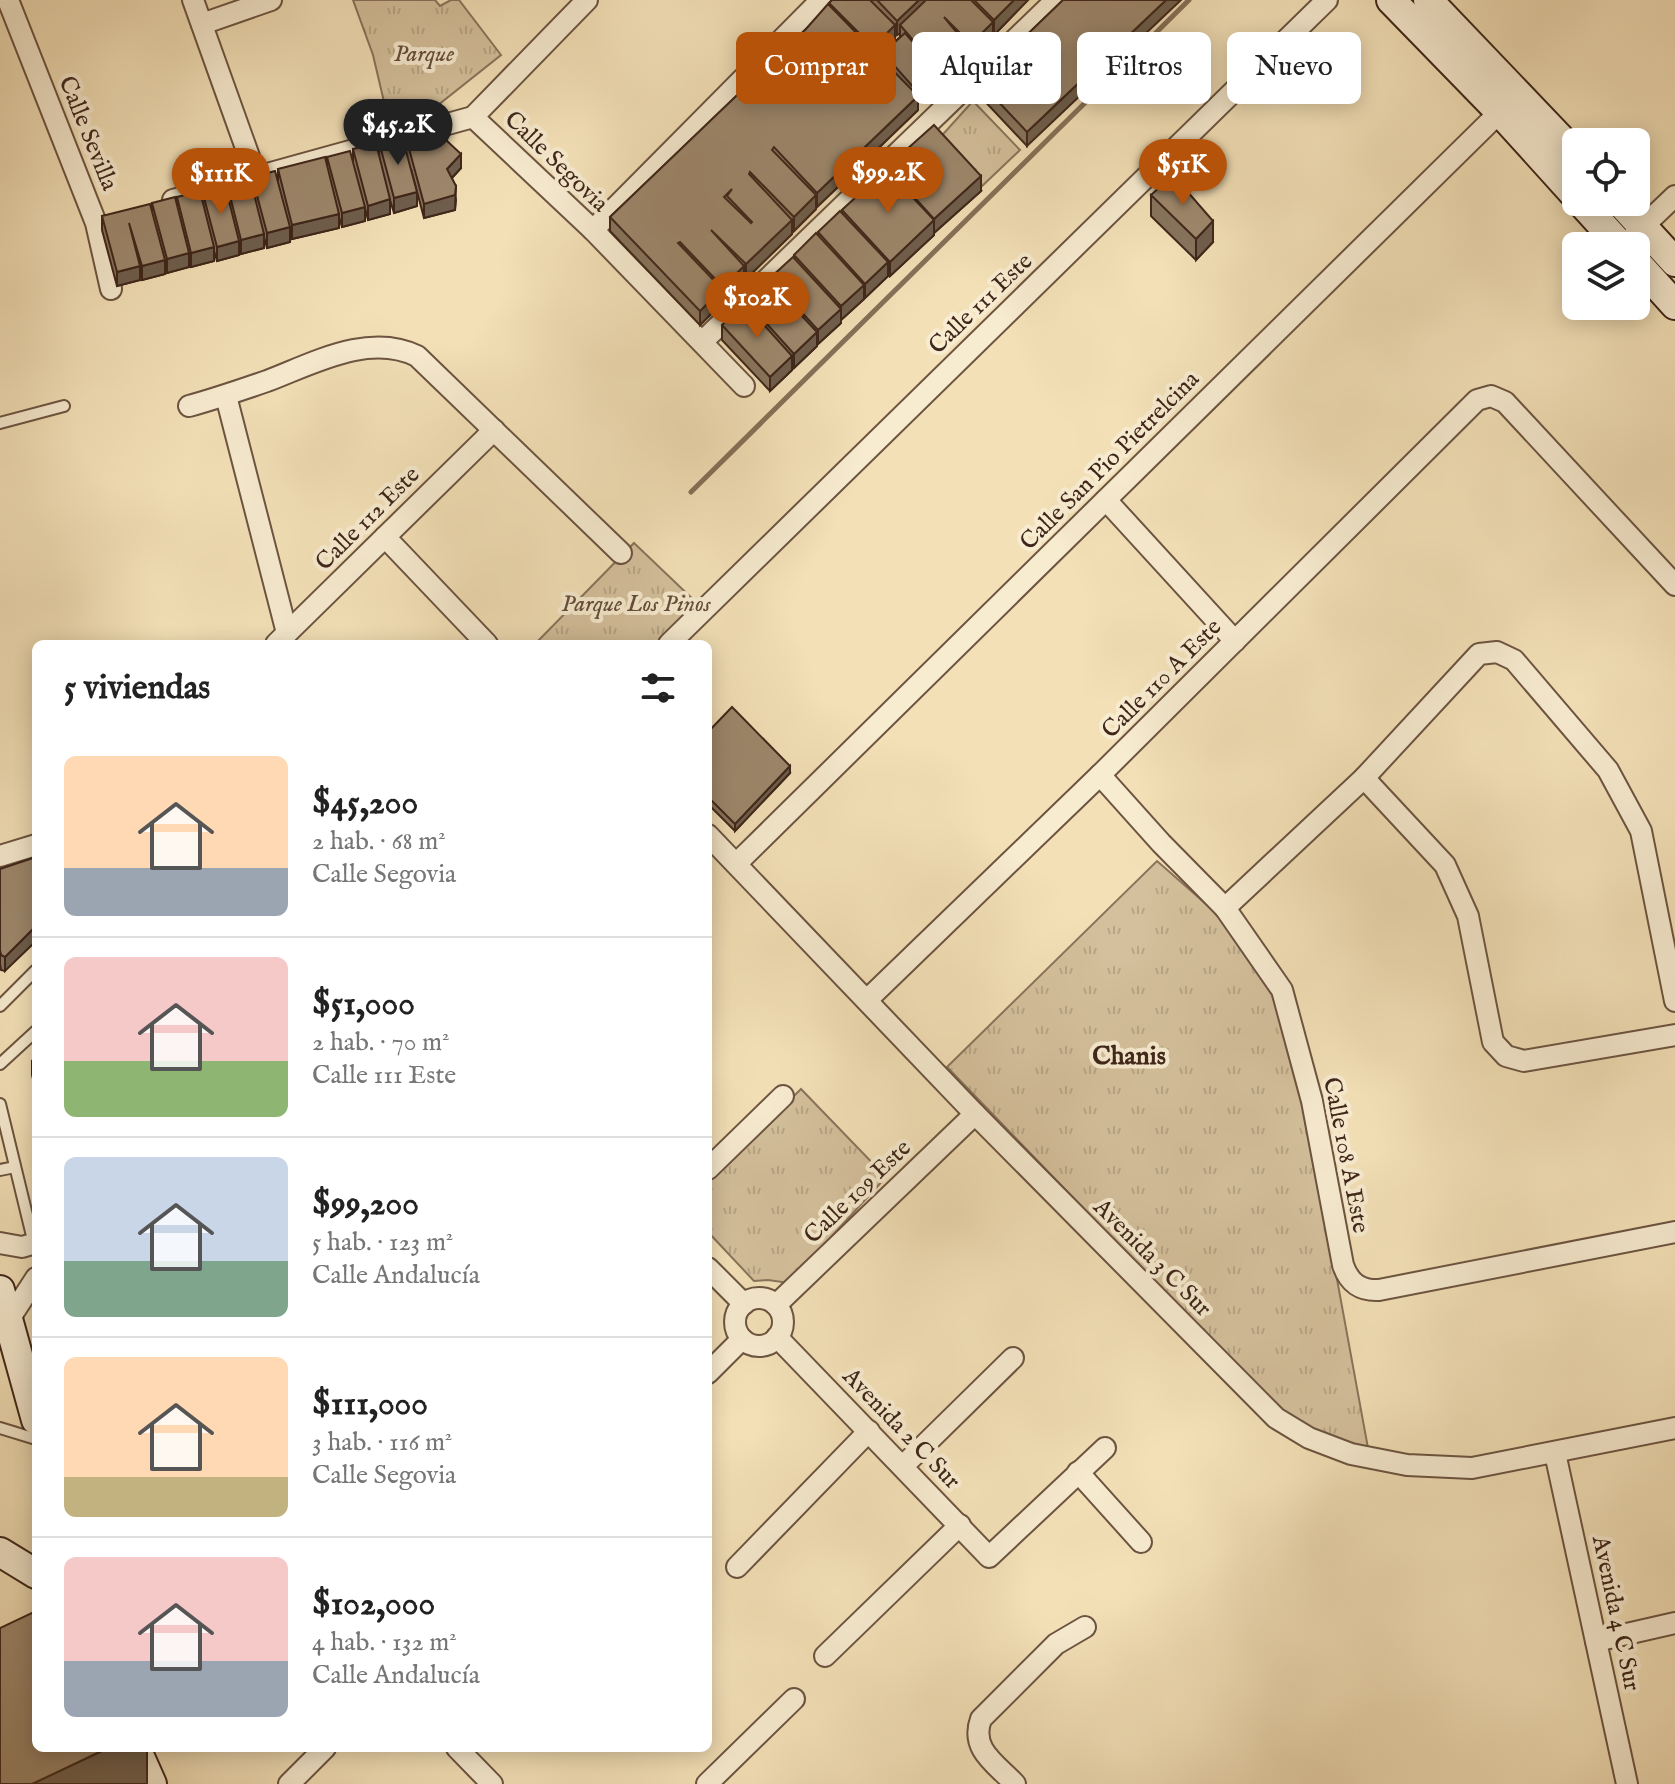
<!DOCTYPE html>
<html lang="es">
<meta charset="utf-8">
<style>
body{margin:0;font-family:"IM FELL English",serif;background:#f2f2f2;color:#222;height:100vh;display:flex;flex-direction:column;font-size:30px;white-space:nowrap}
*{box-sizing:border-box;margin:0}
p{font-size:26px;color:#767676}
.icon{flex:none;width:44px;height:44px;fill:none;stroke:currentColor;stroke-width:2;stroke-linecap:round;stroke-linejoin:round}
.map{position:relative;flex:1;overflow:hidden}
.drawer{position:absolute;left:32px;top:640px;width:680px;height:1112px;display:flex;flex-direction:column;background:#fff;border-radius:12px;box-shadow:0 4px 20px #0003}
.drawer>*{flex:none}
.guide{position:absolute;left:736px;top:32px;width:760px;height:72px;display:flex;gap:16px}
.tools{position:absolute;left:1562px;top:128px;display:grid;gap:16px}
.tools a{display:grid;place-items:center;width:88px;height:88px;border-radius:12px;background:#fff;box-shadow:0 4px 20px #0003;font-size:40px}
.price{position:absolute;translate:-50% -68px;padding:0 18px;border-radius:28px;background:#b45309;color:#fff;font-size:26px;line-height:52px;filter:drop-shadow(0 2px 4px #0008)}
.price::after{content:'';position:absolute;left:50%;top:48px;width:24px;height:18px;margin-left:-12px;background:inherit;clip-path:polygon(0 0,100% 0,50% 100%)}
.price.active{background:#222;color:#fff}
ul{padding:0;list-style:none}
li{display:flex;align-items:center;gap:24px;height:200px;padding:0 32px}
li+li{border-top:2px solid #e0e0e0}
li span{display:grid;place-items:center;flex:none;width:224px;height:160px;border-radius:12px;color:#555}
li>.icon{margin-inline-start:auto}
span .icon{width:96px;height:96px;fill:#fffc;stroke-width:1}
li b{font-size:34px}
h2{display:flex;justify-content:space-between;align-items:center;height:96px;padding:0 32px;font-size:34px}
.pill{padding:0 28px;border-radius:12px;background:#fff;box-shadow:0 4px 20px #0003;font-size:28px;line-height:72px}
.pill.active{background:#b45309;color:#fff}
.map>svg:first-child{display:block}
</style>
<div class="map">
<svg width="1675" height="1784" viewBox="0 0 1675 1784">
<defs>
<pattern id="park-tufts" width="24" height="20" patternUnits="userSpaceOnUse" patternTransform="scale(2)"><rect width="24" height="20" fill="#d4c09c"/><path d="M3 7l-1-3M5 7V3M7 7l1-3M15 17l-1-3M17 17v-4M19 17l1-3" fill="none" stroke="#b7a586"/></pattern>
</defs>
<rect width="100%" height="100%" fill="#f3e0b7"/>
<filter id="stains"><feTurbulence type="fractalNoise" baseFrequency=".0025" numOctaves="4"/><feColorMatrix values="0 0 0 0 .2 0 0 0 0 .09 0 0 0 0 .02 0 0 0 .5 -.17"/></filter>
<radialGradient id="worn" r=".72"><stop offset=".6" stop-color="#630" stop-opacity="0"/><stop offset="1" stop-color="#630" stop-opacity=".3"/></radialGradient>
<g fill="url(#park-tufts)" stroke="#8a735b" stroke-width="2">
<path d="M353 0H435L440 6 451 0H459L501 55 428 113 389 123 373 55Z"/>
<path d="M973 101 1020 150 980 188 936 142Z"/>
<path d="M634 543 699 605 658 644H535Z"/>
<path d="M1157 861 1222 918 1274 991 1307 1116 1368 1448 1327 1435 1282 1414 947 1067Z"/>
<path d="M801 1089 886 1177 789 1283 768 1280 754 1281 708 1232V1181Z"/>
</g>
<g fill="none" stroke-linecap="round" stroke-linejoin="round">
<path stroke="#867058" stroke-width="5" d="M691 492 1189 0"/>
<defs>
<g id="lane">
<path d="M0 423 64 406"/>
<path d="M0 1006 36 970"/>
<path d="M0 1064 36 1031"/>
<path d="M0 1104 34 1244"/>
<path d="M0 1170 15 1167"/>
<path d="M0 1428 36 1439"/>
</g>
<g id="street">
<path d="M8 0 96 223 111 289"/>
<path d="M193 0 256 176"/>
<path d="M202 24 271 0"/>
<path d="M473 117 593 230 744 386"/>
<path d="M173 200 473 117 587 0"/>
<path d="M593 230 821 0"/>
<path d="M1634 235 1675 196"/>
<path d="M702 342 1056 0"/>
<path d="M226 396 287 633"/>
<path d="M189 406C215 399 241 390 267 381 312 364 369 332 417 356L621 553"/>
<path d="M1106 500 1235 641"/>
<path d="M385 537 487 644"/>
<path d="M276 644 494 430"/>
<path d="M669 644 1327 0"/>
<path d="M1100 775 1161 843 1225 908 1282 990 1312 1101 1343 1265C1349 1283 1361 1291 1379 1290L1675 1232"/>
<path d="M1364 778 1445 865 1468 916 1493 1042 1506 1056 1524 1061 1675 1035"/>
<path d="M708 835 975 1114 1276 1418 1309 1438 1351 1454 1407 1465 1472 1468 1675 1428"/>
<path d="M0 856 36 845"/>
<path d="M737 863 1509 103"/>
<path d="M1225 908 1364 778 1479 654 1497 652 1514 660 1608 770 1641 831 1675 1001"/>
<path d="M867 1000 1100 775 1477 400 1491 396 1505 402 1675 585"/>
<path d="M708 1169 783 1096"/>
<path d="M0 1243 22 1247 36 1243"/>
<path d="M708 1268 744 1304"/>
<circle cx="759" cy="1322" r="24"/>
<path d="M776 1305 975 1114"/>
<path d="M8 1321 36 1278"/>
<path d="M777 1337 989 1557 1105 1448"/>
<path d="M708 1373 742 1339"/>
<path d="M1555 1453 1627 1784"/>
<path d="M903 1466 1013 1358"/>
<path d="M1078 1472 1141 1542"/>
<path d="M737 1567 869 1431"/>
<path d="M1596 1641 1675 1623"/>
<path d="M825 1656 960 1525"/>
<path d="M457 1748 492 1784"/>
<path d="M289 1784 325 1748"/>
<path d="M707 1784 794 1699"/>
<path d="M1015 1784C995 1763 970 1749 981 1719L1056 1644 1085 1627"/>
</g>
<g id="secondary">
<path d="M1391 0 1500 112 1576 196"/>
<path d="M1428 0 1576 155"/>
<path d="M1581 202 1621 246"/>
<path d="M1620 202 1675 262"/>
<path d="M1636 262 1675 305"/>
<path d="M0 1290 36 1420"/>
<path d="M0 1552 36 1574"/>
<path d="M136 1748 152 1784"/>
</g>
</defs>
<use href="#lane" stroke="#6c5441" stroke-width="14"/>
<use href="#street" stroke="#6c5441" stroke-width="24"/>
<use href="#secondary" stroke="#3f261a" stroke-width="32"/>
<use href="#lane" stroke="#f7ebd0" stroke-width="10"/>
<use href="#street" stroke="#f7ebd0" stroke-width="20"/>
<use href="#secondary" stroke="#f7ebd0" stroke-width="28"/>
</g>
<g fill="#87745d" stroke="#3f261a" stroke-width="2" fill-rule="evenodd">
<path d="M832 0H1028L994 35 993 34V36L971 58 967 55V59L939 84 937 81V84L918 101V110L817 207 816 206V209L794 231 792 229V234L746 279 744 277V281L723 301 722 299V303L700 325 610 231V217L806 29 829 6V3ZM895 32 897 35 900 33V37L883 53V60L878 56 895 39Z"/>
<path d="M1063 0 1027 146 979 95V81Z"/>
<path d="M405 134 447 141 461 168 452 178 456 200 455 210 424 218 411 169 417 206 394 213 390 200V214L368 220 365 208V221L342 227 339 217V228L292 239 290 230V242L267 248 264 237V248L241 254 239 246V255L217 261 214 251V261L191 267 189 260V267L167 273 165 265V274L142 280 140 274V280L117 286 102 230V216L152 211V203L177 204V197L202 200V190L227 192V184L252 188V177L278 180V169L327 167V157L353 162V149L379 156V142L405 147Z"/>
<path d="M887 167 981 191 934 233V232V235L890 276 888 274V276L865 298 864 296V299L841 320V323L818 344 817 343V346L794 368 792 366V370L770 391 722 340V325L747 306V302L770 282V278L794 258V255L818 235V232L842 213V210L887 170Z"/>
<path d="M1151 195 1213 242 1196 260 1151 216Z"/>
<path d="M708 732 790 773 735 831 708 804Z"/>
<path d="M26 861 5 971 1 970 0 964V869Z"/>
<path d="M36 1056V1091L32 1075V1061Z"/>
<path d="M36 1118V1141L34 1134V1120Z"/>
</g>
<g fill="#6e5e4c" stroke="#3f261a" stroke-width="2">
<path d="M919 0H934L900 25V33L897 35V21Z"/>
<path d="M1014 0H1028L994 35V20Z"/>
<path d="M1166 0H1181L1027 146V132Z"/>
<path d="M993 22V36L971 58V44Z"/>
<path d="M895 25V39L873 61V47Z"/>
<path d="M967 45V59L939 84V70Z"/>
<path d="M937 70V84L918 101V110L817 207V193L915 99V89Z"/>
<path d="M461 154V168L447 183V169Z"/>
<path d="M981 176V191L934 233V219Z"/>
<path d="M456 186 455 210 424 218V204Z"/>
<path d="M417 192V206L394 213V198Z"/>
<path d="M816 195V209L794 231V217Z"/>
<path d="M390 199V214L368 220V206Z"/>
<path d="M365 207V221L342 227V213Z"/>
<path d="M339 214V228L292 239V225Z"/>
<path d="M792 220V234L746 279V264Z"/>
<path d="M934 220V235L890 276V262Z"/>
<path d="M1213 221V242L1196 260V239Z"/>
<path d="M290 227V242L267 248V233Z"/>
<path d="M264 234V248L241 254V240Z"/>
<path d="M239 241V255L217 261V247Z"/>
<path d="M214 247V261L191 267V253Z"/>
<path d="M189 253V267L167 273V259Z"/>
<path d="M165 260V274L142 280V266Z"/>
<path d="M888 262V276L865 298V284Z"/>
<path d="M140 266V280L117 286V272Z"/>
<path d="M744 266V281L723 301V287Z"/>
<path d="M864 285V299L841 320V306Z"/>
<path d="M722 289V303L700 325V311Z"/>
<path d="M841 309V323L818 344V330Z"/>
<path d="M817 332V346L794 368V354Z"/>
<path d="M792 356V370L770 391V377Z"/>
<path d="M790 766V773L735 831V824Z"/>
<path d="M36 926V941L5 971V957Z"/>
<path d="M108 1748H147V1784H32Z"/>
</g>
<g fill="#9d876c" stroke="#3f261a" stroke-width="2" fill-rule="evenodd">
<path d="M832 0H870L895 25 873 47 829 3Z"/>
<path d="M877 0H919L897 21Z"/>
<path d="M926 0H971L993 22 971 44 944 17 967 45 939 70 900 25Z"/>
<path d="M974 0H1014L994 20Z"/>
<path d="M1063 0H1166L1027 132 979 81Z"/>
<path d="M828 4 918 96 817 193 774 147 772 150 816 195 794 217 750 172 749 174 792 220 746 264 711 230 744 266 723 287 680 242 678 243 722 289 700 311 610 217 806 29ZM732 189 727 196 752 222 751 223 724 197Z"/>
<path d="M905 33 937 70 915 89 883 53Z"/>
<path d="M436 125 443 126 447 141 461 154 447 169 456 186 455 195 424 204 405 134Z"/>
<path d="M934 125 981 176 934 219 887 167Z"/>
<path d="M402 136 417 192 394 198 379 142Z"/>
<path d="M376 143 390 199 368 206 353 149Z"/>
<path d="M350 151 365 207 342 213 327 157Z"/>
<path d="M325 157 339 214 292 225 278 169Z"/>
<path d="M886 169 934 220 890 262 842 210Z"/>
<path d="M275 171 290 227 267 233 252 177Z"/>
<path d="M1173 175 1213 221 1196 239 1151 195Z"/>
<path d="M250 178 264 234 241 240 227 184Z"/>
<path d="M225 185 239 241 217 247 202 190Z"/>
<path d="M200 191 214 247 191 253 177 197Z"/>
<path d="M175 197 189 253 167 259 152 203Z"/>
<path d="M150 204 165 260 142 266 129 223 140 266 117 272 102 216Z"/>
<path d="M840 211 888 262 865 284 818 232Z"/>
<path d="M816 233 864 285 841 306 794 255Z"/>
<path d="M793 257 841 309 818 330 770 278Z"/>
<path d="M769 281 817 332 794 354 747 302Z"/>
<path d="M745 304 792 356 770 377 722 325Z"/>
<path d="M732 707 790 766 735 824 708 797V732Z"/>
<path d="M36 857V926L5 957 1 955 0 950V869Z"/>
<path d="M36 1056V1076L32 1061Z"/>
<path d="M36 1611V1748H108L32 1784H0V1628Z"/>
</g>
<g text-anchor="middle" stroke-width="8" stroke-linejoin="round" paint-order="stroke">
<g font-size="24" font-style="italic" fill="#644c3a" stroke="#f7ebd0">
<text x="424" y="61">Parque</text>
<text x="636" y="611">Parque Los Pinos</text>
</g>
<g font-size="24" fill="#3f261a" stroke="#f7ebd0">
<text transform="translate(89 133) rotate(68)" y="8">Calle Sevilla</text>
<text transform="translate(557 161) rotate(44)" y="8">Calle Segovia</text>
<text transform="translate(980 303) rotate(-44)" y="8">Calle 111 Este</text>
<text transform="translate(1109 460) rotate(-45)" y="8">Calle San Pio Pietrelcina</text>
<text transform="translate(367 518) rotate(-45)" y="8">Calle 112 Este</text>
<text transform="translate(1161 678) rotate(-45)" y="8">Calle 110 A Este</text>
<text transform="translate(1347 1155) rotate(79)" y="8">Calle 108 A Este</text>
<text transform="translate(857 1191) rotate(-44)" y="8">Calle 109 Este</text>
<text transform="translate(1153 1257) rotate(45)" y="8">Avenida 3 C Sur</text>
<text transform="translate(902 1428) rotate(46)" y="8">Avenida 2 C Sur</text>
<text transform="translate(1617 1613) rotate(78)" y="8">Avenida 4 C Sur</text>
</g>
<g font-size="26" font-weight="bold" fill="#3f261a" stroke="#f7ebd0">
<text x="1129" y="1064">Chanis</text>
</g>
</g>
<rect width="100%" height="100%" filter="url(#stains)"/>
<rect width="100%" height="100%" fill="url(#worn)"/>
</svg>
<div class="tools">
<a><svg class="icon" aria-label="locate" viewBox="0 0 24 24"><circle cx="12" cy="12" r="6"/><path d="M12 2v4M12 18v4M2 12h4M18 12h4"/></svg></a>
<a><svg class="icon" aria-label="layers" viewBox="0 0 24 24"><path d="M12 4l9 5-9 5-9-5zM3 14l9 5 9-5"/></svg></a>
</div>
<b class="price active" style="left:398px;top:167px">$45.2K</b>
<b class="price" style="left:1183px;top:207px">$51K</b>
<b class="price" style="left:888px;top:215px">$99.2K</b>
<b class="price" style="left:221px;top:216px">$111K</b>
<b class="price" style="left:757px;top:340px">$102K</b>
<div class="guide">
<a class="pill active">Comprar</a>
<a class="pill">Alquilar</a>
<a class="pill">Filtros</a>
<a class="pill">Nuevo</a>
</div>
<section class="drawer">
<h2>5 viviendas<svg class="icon" aria-label="filters" viewBox="0 0 24 24"><path d="M4 7h16M4 17h16"/><circle cx="9" cy="7" r="2"/><circle cx="15" cy="17" r="2"/></svg></h2>
<ul>
<li><span style="background:linear-gradient(#ffd9b3 70%,#9aa5b1 0)"><svg class="icon" aria-label="home" viewBox="0 0 24 24"><path d="M3 11l9-7 9 7M6 9v11h12V9"/></svg></span><div><b>$45,200</b><p>2 hab. · 68 m²</p><p>Calle Segovia</p></div></li>
<li><span style="background:linear-gradient(#f6c9c9 65%,#8fb573 0)"><svg class="icon" aria-label="home" viewBox="0 0 24 24"><path d="M3 11l9-7 9 7M6 9v11h12V9"/></svg></span><div><b>$51,000</b><p>2 hab. · 70 m²</p><p>Calle 111 Este</p></div></li>
<li><span style="background:linear-gradient(#c9d6e8 65%,#7fa58c 0)"><svg class="icon" aria-label="home" viewBox="0 0 24 24"><path d="M3 11l9-7 9 7M6 9v11h12V9"/></svg></span><div><b>$99,200</b><p>5 hab. · 123 m²</p><p>Calle Andalucía</p></div></li>
<li><span style="background:linear-gradient(#ffd9b3 75%,#c2b280 0)"><svg class="icon" aria-label="home" viewBox="0 0 24 24"><path d="M3 11l9-7 9 7M6 9v11h12V9"/></svg></span><div><b>$111,000</b><p>3 hab. · 116 m²</p><p>Calle Segovia</p></div></li>
<li><span style="background:linear-gradient(#f6c9c9 65%,#9aa5b1 0)"><svg class="icon" aria-label="home" viewBox="0 0 24 24"><path d="M3 11l9-7 9 7M6 9v11h12V9"/></svg></span><div><b>$102,000</b><p>4 hab. · 132 m²</p><p>Calle Andalucía</p></div></li>
</ul>
</section>
</div>
